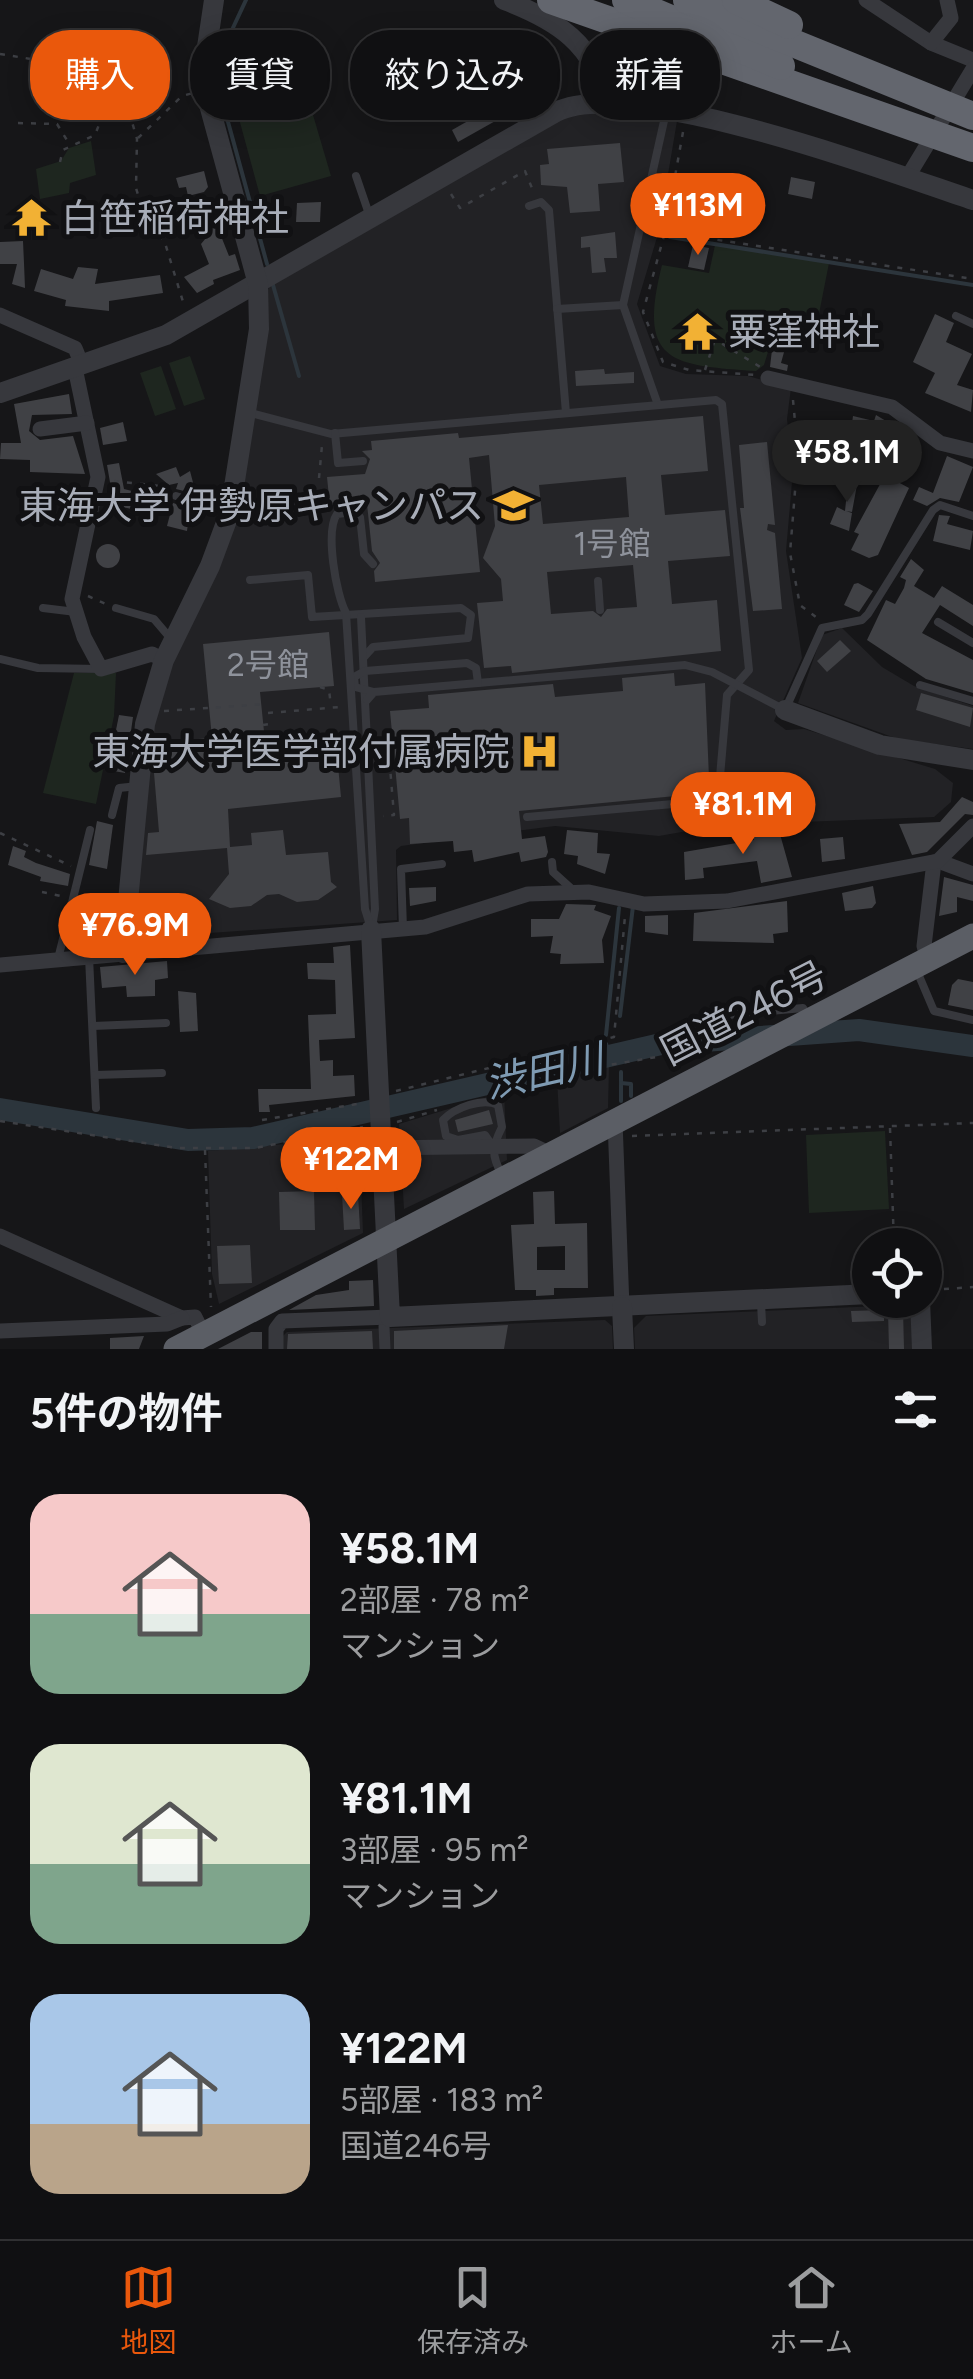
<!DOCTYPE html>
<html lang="ja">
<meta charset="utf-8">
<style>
body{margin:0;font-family:Figtree,"Noto Sans JP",sans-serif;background:#1e1e20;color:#f1f3f6;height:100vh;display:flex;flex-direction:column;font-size:38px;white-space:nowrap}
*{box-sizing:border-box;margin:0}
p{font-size:32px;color:#9c9d9f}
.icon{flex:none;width:55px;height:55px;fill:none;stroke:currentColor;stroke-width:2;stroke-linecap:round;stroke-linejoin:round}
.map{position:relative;height:1349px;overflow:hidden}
.side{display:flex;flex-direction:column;background:#101012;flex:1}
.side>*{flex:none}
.guide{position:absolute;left:30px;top:30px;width:915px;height:90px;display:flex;gap:20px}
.tools{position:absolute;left:852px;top:1228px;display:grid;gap:20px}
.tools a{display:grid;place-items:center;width:90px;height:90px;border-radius:50%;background:#101012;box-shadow:0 5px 25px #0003,0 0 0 2px #303032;font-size:50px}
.price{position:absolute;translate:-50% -85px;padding:0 22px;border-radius:35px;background:#ea580c;color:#fff;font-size:32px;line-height:65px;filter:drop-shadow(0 2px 5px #0008)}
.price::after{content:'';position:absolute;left:50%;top:60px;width:30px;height:22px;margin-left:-15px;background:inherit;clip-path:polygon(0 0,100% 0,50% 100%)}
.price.current{background:#222;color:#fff}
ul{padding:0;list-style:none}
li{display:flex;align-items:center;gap:30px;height:250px;padding:0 30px}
li span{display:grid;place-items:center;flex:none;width:280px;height:200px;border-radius:30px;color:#555}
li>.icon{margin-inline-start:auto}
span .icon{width:120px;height:120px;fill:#fffc;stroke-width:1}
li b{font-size:42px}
h2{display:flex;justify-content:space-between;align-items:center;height:120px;padding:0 30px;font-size:42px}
.tag{padding:0 35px;border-radius:40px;background:#101012;box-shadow:0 5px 25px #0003,0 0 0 2px #303032;font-size:35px;line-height:90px}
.tag.current{background:#ea580c;color:#fff}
.tabs{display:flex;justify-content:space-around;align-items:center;height:140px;border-top:2px solid #303032;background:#101012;font-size:28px;color:#9c9d9f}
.tabs a{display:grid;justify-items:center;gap:5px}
.tabs .current{color:#ea580c}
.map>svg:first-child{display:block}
</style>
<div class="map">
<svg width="973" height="1349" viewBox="0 0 973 1349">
<rect width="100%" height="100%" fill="#161618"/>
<g fill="#222225">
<path d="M586 108 677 121 658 234 637 304 660 366 686 374 748 376 791 388 787 419 793 471 786 551 802 658 774 721 786 730 804 729 935 769 953 783 951 802 934 817 721 825 659 836 555 826 401 846 396 850 397 920 139 938 134 935 150 743 164 681 221 561 269 284 566 115Z"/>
<path d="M842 628 882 667 914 686 973 706V749L898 739 798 703 822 635Z"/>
<path d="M609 1066 608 1108 560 1133 557 1079Z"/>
<path d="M504 1092 507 1160 404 1209 399 1124Z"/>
<path d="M359 1130 363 1233 219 1304 212 1274 208 1151 308 1142Z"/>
<path d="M903 1305 911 1313 913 1349H635L634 1328 646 1316Z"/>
<path d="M605 1320 612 1326 613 1349H280L279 1340 287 1332Z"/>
</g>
<g fill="#1e261f">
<path d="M281 79 303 81 331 176 260 196 232 93Z"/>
<path d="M91 141 96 175 70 183 69 193 40 199 36 169 61 161 69 148Z"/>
<path d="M715 245 829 263 817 324 809 323 792 339H772L764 365 756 371C671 365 637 363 662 265L709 273Z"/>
<path d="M190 356 205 399 184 406 169 363Z"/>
<path d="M161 366 176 409 155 416 140 373Z"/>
<path d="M74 673H116L114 716 96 804 43 793Z"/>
<path d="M885 1131 889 1209 809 1213 806 1135Z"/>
</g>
<path fill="#2c353c" d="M614 34 670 55 663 73 625 65 617 51 623 47Z"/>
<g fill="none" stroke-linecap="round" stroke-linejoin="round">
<g stroke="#2c353c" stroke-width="4">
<path d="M246 0 224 47 219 89 267 264"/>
<path d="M670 237 973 285"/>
<path d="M273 285 299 376"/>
<path d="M620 1016 633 906"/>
<path d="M606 1035 619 908"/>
<path d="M606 1044 609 1053"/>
<path d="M621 1072V1101"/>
<path d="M621 1083 631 1084V1096"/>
</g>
<path stroke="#2c353c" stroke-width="22" d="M0 1109 188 1140 253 1138 661 1044 859 1030 973 1046"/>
</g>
<g fill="#404145" fill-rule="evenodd">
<path d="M514 95 520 107 458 142 452 130Z"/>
<path d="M620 143 624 182 598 184 600 211 570 213 567 187 541 185 540 165 549 164 547 149Z"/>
<path d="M204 171 208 187 204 192 188 196 186 187 179 188 176 178Z"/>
<path d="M791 177 815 182 812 199 788 194Z"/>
<path d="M321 202 320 222H296L297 203Z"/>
<path d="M216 210 218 215 224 213 227 223 217 226 229 256 235 254 240 270 213 280 214 284 197 293 184 277 209 264 201 244 206 238 201 220 202 214Z"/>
<path d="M615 232 617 258H604L606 272 592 273 590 247 581 248V237Z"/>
<path d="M23 241 24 263 25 288 12 284 17 264H0V242Z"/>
<path d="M693 245 709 248 704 270 688 267Z"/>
<path d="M78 267 98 269 95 284 160 275 163 293 109 301V311L65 306 66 300 34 291 41 269 73 279Z"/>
<path d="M935 314 954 323 946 342 972 354 957 385 973 390 971 412 925 393 935 373 913 362Z"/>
<path d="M773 341 786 345 781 363 788 365 787 371 770 367Z"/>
<path d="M604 369 605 374 634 372V383L576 386 575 371Z"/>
<path d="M69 394 72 414 32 415 29 431 40 440 73 436 85 474 30 472V460L0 459 1 443H21L14 404Z"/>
<path d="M876 415 916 439 910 450 905 448 897 467 869 453 848 452 853 416 874 421Z"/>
<path d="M703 416 708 471 661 475 665 515 725 510 730 556 668 561 672 604 717 600 721 651 512 673 511 666 484 668 477 603 503 601 501 579 483 558 495 526 489 455 469 458 480 572 375 582 374 571 380 563 372 551 367 504 330 507 327 477 365 474 370 459 362 451 372 450 371 441 458 433 459 438ZM626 477 629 517 543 524 539 485ZM633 565 637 607 607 609 601 617 593 611 551 614 547 572Z"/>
<path d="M123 422 127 441 103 445 100 428Z"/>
<path d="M767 442 775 525 768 524 767 530 775 533 782 609 753 611 740 508H744L739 445Z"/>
<path d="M947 456 973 467 959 502 940 498 927 506 913 500 919 487 933 493Z"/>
<path d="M119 463 124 489 140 493 137 510 107 504 111 488 107 465Z"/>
<path d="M176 467 180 477 190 471 196 494 176 489 178 483 169 485 156 474Z"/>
<path d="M849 472 859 474 852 512 846 511 852 513 849 531 830 524 837 507 845 511Z"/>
<path d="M885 475 909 488 878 555 869 558 851 550 859 534 854 532Z"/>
<path d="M173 503 190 508 187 531 167 526Z"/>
<path d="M939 515 950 516 947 524 973 531 970 550 933 541Z"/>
<circle cx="108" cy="556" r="12"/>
<path d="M911 559 924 570 914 586 934 598 942 586 973 605V626L940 605 922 633 973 660V693L926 679 867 640 886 600 895 604 904 588 906 580 900 577Z"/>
<path d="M858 583 873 591 859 612 844 605 854 584Z"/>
<path d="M329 632 334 686 260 692 267 761 337 755 341 797 228 809 230 847 252 845 251 833 283 830 286 855 328 852 331 882 337 887 318 900 297 902 279 894 267 895 251 906 230 908 209 899 229 874 227 848 146 855 148 833 159 832 154 773 157 742 212 738 203 644Z"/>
<path d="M840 640 851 651 827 672 817 661Z"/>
<path d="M674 673 675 686 705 683 709 778 685 780 686 795 519 811 522 839 545 836 548 852 546 857 521 862 519 852 474 862 472 850 454 852 453 841 410 844 409 818 400 819 390 711 429 708 428 695 553 684 555 697 623 691 622 678Z"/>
<path d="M921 693 973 708 970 727 916 710Z"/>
<path d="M119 715 133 717 125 773 108 770Z"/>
<path d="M962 797 973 802V815L965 814 927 852 912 855 899 824 940 822Z"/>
<path d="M97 821 113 825 107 869 89 865Z"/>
<path d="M778 827 792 877 761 883 757 861 703 868 704 878 685 880 684 852 754 840 753 831Z"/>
<path d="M567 830 598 833 597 853 610 854 605 874 577 864 578 856 564 854Z"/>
<path d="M843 837 845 859 822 862 820 839Z"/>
<path d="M13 846 26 851 24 857 36 863 70 874 68 886 40 881 41 877 8 865Z"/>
<path d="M944 877 973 885V901L957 897V912L939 916Z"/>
<path d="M873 886 876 903 872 908 845 911 842 893Z"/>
<path d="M436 887V901L410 906 409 888Z"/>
<path d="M787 901 788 932 773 934 774 943 693 941 694 913Z"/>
<path d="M566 904 596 905 594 910 611 916 602 940 604 963 560 964 561 954 550 953 553 936 531 937V919H559Z"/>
<path d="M668 915V935L645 932V916Z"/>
<path d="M350 945 355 1038 319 1040 320 1061 333 1060V1076L354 1075 355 1096 269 1105 270 1112H259L258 1089H311L308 1015 336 1014 335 980 308 979 307 963H334L333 947Z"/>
<path d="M167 961 168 978 155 980V996L127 997 126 986 102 988 100 967Z"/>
<path d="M958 979 973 982V1010L948 1005 952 985Z"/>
<path d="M178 991 196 993 198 1031 180 1032Z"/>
<path d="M489 1110 493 1124 458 1132 455 1120Z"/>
<path d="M353 1137 356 1158 317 1164 313 1145Z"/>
<path d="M314 1191 315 1230H280L279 1192Z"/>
<path d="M554 1191 555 1224 587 1223 588 1288H554V1295L536 1296V1290H515L511 1225 534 1224 533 1192ZM565 1246V1270H537V1247Z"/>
<path d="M342 1194H358L360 1229 344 1230Z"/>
<path d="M250 1245 252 1283 219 1284 217 1246Z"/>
<path d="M373 1280 374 1306 289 1310 316 1295 349 1290V1281Z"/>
<path d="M884 1310V1321L852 1322 851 1311Z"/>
<path d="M903 1310 904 1349H889L888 1311Z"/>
<path d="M508 1325 504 1349H394V1331Z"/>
<path d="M372 1331 373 1349H287L288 1334Z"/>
<path d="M251 1332H262V1349H218Z"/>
<path d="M144 1336 139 1349H110V1338Z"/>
</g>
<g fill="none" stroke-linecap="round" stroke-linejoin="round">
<g stroke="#3d3f44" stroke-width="2.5" stroke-dasharray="5 8" stroke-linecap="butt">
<path d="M0 54 31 59 75 78 95 92 105 109 132 122 137 139 136 188 142 208 165 243 184 305"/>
<path d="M18 123 57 124 70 145"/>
<path d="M683 132 665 232 643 312 663 362 689 370 756 375"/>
<path d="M138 138 182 96 193 93"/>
<path d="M60 162 63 150 95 135 105 109"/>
<path d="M451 194 460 208 525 171 534 193"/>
<path d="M666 232 973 279"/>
<path d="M711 337 762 368"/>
<path d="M705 370 715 339"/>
<path d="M793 400 798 454 790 553 800 605 816 617"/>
<path d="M319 478 322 445"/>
<path d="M114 481 160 486"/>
<path d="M88 596 108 605"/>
<path d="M320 687 329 690 331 706"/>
<path d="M164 711 267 704"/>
<path d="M268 713 340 707"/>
<path d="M263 725 269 724"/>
<path d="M380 743H388L394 815 383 816"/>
<path d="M270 745 344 739"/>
<path d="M0 833 71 866"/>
<path d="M42 892 61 896"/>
<path d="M396 1091 614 1037 625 916"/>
<path d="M498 1092 609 1065 715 1047"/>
<path d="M262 1120 363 1103"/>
<path d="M0 1121 177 1148H255L363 1127"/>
<path d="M397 1122 437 1110"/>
<path d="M890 1128 894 1245"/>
<path d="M632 1136 973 1123"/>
<path d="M205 1150 211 1307"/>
<path d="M931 1290 973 1287"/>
</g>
<g stroke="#37383d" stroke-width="8">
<path d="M211 69 271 73"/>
<path d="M356 176 370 217"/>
<path d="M529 206 541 202 549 210 566 413"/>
<path d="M557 309 623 305"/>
<path d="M956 316 973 324"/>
<path d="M658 405 623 305 666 112"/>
<path d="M247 412 331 434 716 400 722 404 749 670 727 695 718 800 527 817"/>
<path d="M335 433 338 463 363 461"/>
<path d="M176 496 229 512"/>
<path d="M250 580 308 575 312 617 461 608 471 615 468 638 373 647 364 657"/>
<path d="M598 581 600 610"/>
<path d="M43 608 76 612"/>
<path d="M116 608 154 619 171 639"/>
<path d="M361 617 375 909 372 927"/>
<path d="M938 622 973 643"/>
<path d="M0 659 38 668 101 669"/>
<path d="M478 683 685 665 712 672 785 710 822 628 862 620 868 614 933 510 940 505 973 516"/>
<path d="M920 685 973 701"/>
<path d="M367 700 374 692 478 683 476 668 467 663 365 671 354 677 355 687 374 692"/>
<path d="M112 815 119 788 138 786"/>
<path d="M552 862 553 872 574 891"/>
<path d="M371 928 365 909 346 613C336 595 325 531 337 514L354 512 360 517 364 554 373 564"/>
<path d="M403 929 401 869 442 864"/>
<path d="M89 957 96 1108"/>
<path d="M58 959 90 830"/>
<path d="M917 971 934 1011 973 1020"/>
<path d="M728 1015 803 1008 808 1017"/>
<path d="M93 1026 166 1023"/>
<path d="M95 1075 162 1073"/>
<path d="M492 1145 485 1135 458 1140 446 1136 443 1120C454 1108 483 1097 498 1105L502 1127C492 1147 491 1155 502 1175"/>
<path d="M761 1303 762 1322"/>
</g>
<path stroke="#37383d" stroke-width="11" d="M384 1326 385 1349"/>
<g stroke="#37383d" stroke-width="15">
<path d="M866 0 931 43 973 60"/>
<path d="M931 43 951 18 947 0"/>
<path d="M907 178 973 69"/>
<path d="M0 315 75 348 82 365"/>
<path d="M75 368 98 477 72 599 84 637 101 669 152 654 164 660"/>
<path d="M768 378 892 407 940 443 973 451"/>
<path d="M40 429 87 423"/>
<path d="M938 861 973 874"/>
<path d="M928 960 924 946 934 862"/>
<path d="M0 965 425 927 528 894 589 892 644 904 727 901 938 861 973 826"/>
<path d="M615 1121 622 1307"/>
<path d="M381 1148 534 1146 551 1154"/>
<path d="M0 1236 182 1318 195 1317 204 1335"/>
<path d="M0 1331 167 1324 182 1318"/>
<path d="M276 1349V1329L282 1321 390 1317"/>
</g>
<g stroke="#37383d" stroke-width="20">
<path d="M504 0C557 20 595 44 607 103"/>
<path d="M0 393 166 335 556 112C631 75 889 172 973 200"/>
<path d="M785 710 880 745 973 760"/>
<path d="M371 930 390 1317 870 1294"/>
<path d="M123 953 145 724 164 660 210 566 230 512 259 329 258 284 207 97V47L214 0"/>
<path d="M920 1300 922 1349"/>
<path d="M622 1307 624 1349"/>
</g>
<path stroke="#5b5e65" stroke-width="25" d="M176 1349 973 936"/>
<g stroke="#63666e" stroke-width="28">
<path d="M551 0 973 148"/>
<path d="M626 0 781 66"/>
<path d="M687 0 973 116"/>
<path d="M736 0 789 25"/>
</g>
</g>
<defs>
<symbol id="temple-bare" viewBox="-9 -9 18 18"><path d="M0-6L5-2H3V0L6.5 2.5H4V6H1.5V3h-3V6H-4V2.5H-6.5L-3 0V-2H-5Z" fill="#f2b134" stroke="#111113" stroke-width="2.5" paint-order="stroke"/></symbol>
<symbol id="university-bare" viewBox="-9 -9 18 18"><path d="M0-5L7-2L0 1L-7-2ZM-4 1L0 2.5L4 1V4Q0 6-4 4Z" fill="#f2b134" stroke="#111113" stroke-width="2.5" paint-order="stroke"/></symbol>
<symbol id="hospital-bare" viewBox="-9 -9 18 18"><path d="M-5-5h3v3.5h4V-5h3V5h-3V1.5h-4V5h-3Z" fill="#f2b134" stroke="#111113" stroke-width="2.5" paint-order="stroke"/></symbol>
</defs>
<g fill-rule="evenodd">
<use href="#temple-bare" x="4" y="190" width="55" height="55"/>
<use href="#temple-bare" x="670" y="304" width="55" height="55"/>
<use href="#university-bare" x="486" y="478" width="55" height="55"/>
<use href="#hospital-bare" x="512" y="724" width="55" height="55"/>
</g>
<g text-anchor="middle" stroke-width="10" stroke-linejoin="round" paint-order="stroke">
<g font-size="32" fill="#8e929b">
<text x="612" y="555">1号館</text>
<text x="268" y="676">2号館</text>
</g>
<g font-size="38" fill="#a8adb8" stroke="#111113" text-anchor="start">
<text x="61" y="231">白笹稲荷神社</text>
<text x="728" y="345">粟窪神社</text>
<text x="484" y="519" text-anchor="end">東海大学 伊勢原キャンパス</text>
<text x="510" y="765" text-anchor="end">東海大学医学部付属病院</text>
</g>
<g font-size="38" fill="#a8adb8" stroke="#111113">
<text transform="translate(744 1013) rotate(-27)" y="13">国道246号</text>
</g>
<g font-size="40" font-style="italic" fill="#7f9bb3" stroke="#111113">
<text transform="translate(544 1071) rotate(-13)" y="14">渋田川</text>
</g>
</g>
</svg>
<div class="tools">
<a><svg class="icon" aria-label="locate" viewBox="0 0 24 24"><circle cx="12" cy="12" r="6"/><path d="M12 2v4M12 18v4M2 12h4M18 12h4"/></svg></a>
</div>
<b class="price" style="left:698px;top:258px">¥113M</b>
<b class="price current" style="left:847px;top:505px">¥58.1M</b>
<b class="price" style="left:743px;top:857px">¥81.1M</b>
<b class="price" style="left:135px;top:978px">¥76.9M</b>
<b class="price" style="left:351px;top:1212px">¥122M</b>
<div class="guide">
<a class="tag current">購入</a>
<a class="tag">賃貸</a>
<a class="tag">絞り込み</a>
<a class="tag">新着</a>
</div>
</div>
<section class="side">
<h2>5件の物件<svg class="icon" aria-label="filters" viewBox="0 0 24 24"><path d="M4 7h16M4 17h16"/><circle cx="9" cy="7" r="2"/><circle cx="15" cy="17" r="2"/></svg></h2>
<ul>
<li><span style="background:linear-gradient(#f6c9c9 60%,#7fa58c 0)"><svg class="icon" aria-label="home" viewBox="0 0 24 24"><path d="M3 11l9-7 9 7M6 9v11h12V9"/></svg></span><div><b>¥58.1M</b><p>2部屋 · 78 m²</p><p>マンション</p></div></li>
<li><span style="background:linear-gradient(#dfe7d0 60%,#7fa58c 0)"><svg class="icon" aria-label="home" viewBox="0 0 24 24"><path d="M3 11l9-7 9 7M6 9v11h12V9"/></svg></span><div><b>¥81.1M</b><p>3部屋 · 95 m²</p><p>マンション</p></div></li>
<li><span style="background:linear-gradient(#a9c7e8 65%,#b9a48a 0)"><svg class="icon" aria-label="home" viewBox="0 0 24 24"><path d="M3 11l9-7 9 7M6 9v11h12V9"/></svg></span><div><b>¥122M</b><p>5部屋 · 183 m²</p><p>国道246号</p></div></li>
</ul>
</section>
<nav class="tabs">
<a class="current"><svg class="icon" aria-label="map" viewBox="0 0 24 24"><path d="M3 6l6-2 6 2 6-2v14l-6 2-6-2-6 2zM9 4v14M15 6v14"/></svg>地図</a>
<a><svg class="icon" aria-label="saved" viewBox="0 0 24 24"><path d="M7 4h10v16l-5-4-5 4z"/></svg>保存済み</a>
<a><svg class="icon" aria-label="home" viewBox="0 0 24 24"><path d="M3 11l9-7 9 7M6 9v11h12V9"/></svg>ホーム</a>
</nav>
